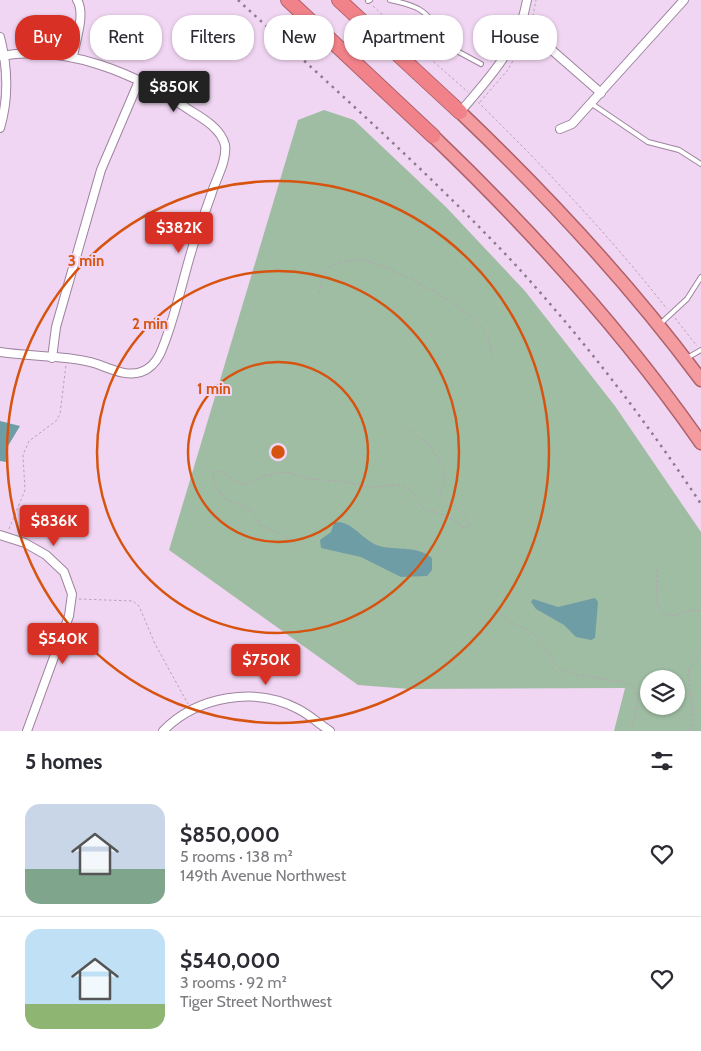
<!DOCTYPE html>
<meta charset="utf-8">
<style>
body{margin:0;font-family:Cabin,sans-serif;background:#f7f7f7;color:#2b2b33;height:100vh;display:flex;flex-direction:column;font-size:19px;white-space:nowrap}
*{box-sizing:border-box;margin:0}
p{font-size:16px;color:#7c7c81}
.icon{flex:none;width:28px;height:28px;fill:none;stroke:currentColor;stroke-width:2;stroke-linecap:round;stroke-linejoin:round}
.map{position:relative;height:731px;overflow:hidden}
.side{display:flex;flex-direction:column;background:#fff;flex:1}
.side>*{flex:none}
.guide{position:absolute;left:15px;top:15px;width:671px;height:45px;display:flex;gap:10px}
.fabs{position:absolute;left:640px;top:670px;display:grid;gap:10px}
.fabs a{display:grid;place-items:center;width:45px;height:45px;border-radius:50%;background:#fff;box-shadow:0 1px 4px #0004;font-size:25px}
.price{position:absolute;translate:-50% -42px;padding:0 11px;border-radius:5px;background:#d93025;color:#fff;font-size:16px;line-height:32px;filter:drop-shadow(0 1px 2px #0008)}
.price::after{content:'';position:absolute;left:50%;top:30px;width:15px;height:11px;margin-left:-8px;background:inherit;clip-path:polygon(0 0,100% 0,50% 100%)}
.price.active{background:#222;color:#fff}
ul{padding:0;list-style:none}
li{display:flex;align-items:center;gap:15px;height:125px;padding:0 25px}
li+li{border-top:1px solid #e1e1e2}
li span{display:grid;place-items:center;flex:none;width:140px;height:100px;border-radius:15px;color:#555}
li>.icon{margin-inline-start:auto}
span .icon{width:60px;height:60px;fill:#fffc;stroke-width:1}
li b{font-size:21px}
h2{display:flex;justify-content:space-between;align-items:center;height:60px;padding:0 25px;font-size:21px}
.pill{padding:0 18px;border-radius:20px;background:#fff;box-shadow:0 1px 4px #0004;font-size:18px;line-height:45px}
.pill.active{background:#d93025;color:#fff}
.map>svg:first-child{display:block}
</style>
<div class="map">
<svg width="701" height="731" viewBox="0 0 701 731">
<rect width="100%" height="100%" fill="#f1d6f3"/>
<path fill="#9fbda3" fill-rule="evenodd" d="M324 110 354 120 446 207 525 291 615 406 701 532V731H614L625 688 409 689 358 685 169 550 298 120ZM649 679H676V706H649Z"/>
<g fill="#6e9da5">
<path d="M0 421 20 426 8 446 6 462 0 461Z"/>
<path d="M339 522C357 525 364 543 383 547 399 550 418 546 432 558V570L427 576 401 577 361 557 321 548 320 540 331 532 334 523Z"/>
<path d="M595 598 598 602 595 638 591 640 576 637 564 625 536 609 531 602 533 599 558 607Z"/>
</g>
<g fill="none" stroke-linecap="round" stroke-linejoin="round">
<defs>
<g id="service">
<path d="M390 0C410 4 434 10 434 34L421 50"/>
<path d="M368 1 370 0"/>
<path d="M431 40 444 44 481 64"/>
<path d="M592 104 648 142 679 150 701 164"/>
<path d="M660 324 687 299 701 277"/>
<path d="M687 358 701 350"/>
</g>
<g id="minor">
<path d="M520 28 538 38 601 93"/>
<path d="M0 37C8 68 9 98 0 128"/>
<path d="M0 56C68 44 137 74 191 111 204 119 221 129 225 145 227 159 218 176 213 189 207 208 199 227 193 246 182 281 175 320 160 354 156 362 150 369 141 372 127 377 111 369 97 364 67 355 32 357 0 352"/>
<path d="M73 57C75 42 86 14 77 0"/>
<path d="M460 112C490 77 519 47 527 0"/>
<path d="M560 129 572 124 684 0"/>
<path d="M52 358 56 327 101 170 139 81"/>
<path d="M0 535 25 543 46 555 64 572 72 594 69 616 27 731"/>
<path d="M163 731C197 696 256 686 298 709 310 715 319 724 330 731"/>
</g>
<g id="trunk">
<path d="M460 112C547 195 629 283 701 380"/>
<path d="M433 136C532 231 623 331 701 443"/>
</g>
<g id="motorway">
<path d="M288 0 433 136"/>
<path d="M339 0 460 112"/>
</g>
</defs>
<use href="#service" stroke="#9d849f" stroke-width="6"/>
<use href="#minor" stroke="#9d849f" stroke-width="10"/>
<use href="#trunk" stroke="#ae626b" stroke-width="15"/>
<use href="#motorway" stroke="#ae626b" stroke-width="16"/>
<g stroke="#b7a1b8" stroke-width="1" stroke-dasharray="2.5 2.5" stroke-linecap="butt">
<path d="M373 6 417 47"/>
<path d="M531 26 536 0"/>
<path d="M426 55 468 92"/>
<path d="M478 102C545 168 609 235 667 309"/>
<path d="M480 102 507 71 526 39"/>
<path d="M319 293 325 269C335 264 347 260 358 260 386 261 460 304 479 324 487 334 493 347 491 359"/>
<path d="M675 318 697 346"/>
<path d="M9 529 25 490 23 455 29 441 56 421 60 414 66 365"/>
<path d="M297 545 279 533 262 526 252 511 224 498 213 480 214 471 222 472 240 484H247L264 476 285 472 311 479 346 482 369 487 400 485 409 489 424 509 448 516 463 527 471 526 465 514 440 494 445 477 442 465 428 443 409 430"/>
<path d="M657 570 656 601 663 613C676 621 687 607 701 611"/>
<path d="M79 599 133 601 139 606 155 644 188 704"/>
<path d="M498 610 507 621 528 630 536 636 556 665 563 670 578 675 630 683C643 696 635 715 631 731"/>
<path d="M690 731 693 715 688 675 689 669 701 653"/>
</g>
<use href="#service" stroke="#fff" stroke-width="4"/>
<use href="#minor" stroke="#fff" stroke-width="8"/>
<use href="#trunk" stroke="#f49ba0" stroke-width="12"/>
<use href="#motorway" stroke="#f18289" stroke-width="14"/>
<path stroke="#8b798d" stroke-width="2.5" stroke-dasharray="2.5 5" stroke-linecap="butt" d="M238 0C330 85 425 169 511 260 581 336 644 418 701 504"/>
</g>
<g fill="none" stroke="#d65410" stroke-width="2.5">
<circle cx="278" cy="452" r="90"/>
<circle cx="278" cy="452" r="181"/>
<circle cx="278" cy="452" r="271"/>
</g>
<circle cx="278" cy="452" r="8" fill="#d65410" stroke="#f1d6f3" stroke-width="2.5"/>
<g font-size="15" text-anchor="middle" font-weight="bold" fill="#d65410" stroke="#f1d6f3" stroke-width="4" stroke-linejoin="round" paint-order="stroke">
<text x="86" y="266">3 min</text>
<text x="150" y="329">2 min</text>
<text x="214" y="394">1 min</text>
</g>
</svg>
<div class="fabs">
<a><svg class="icon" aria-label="layers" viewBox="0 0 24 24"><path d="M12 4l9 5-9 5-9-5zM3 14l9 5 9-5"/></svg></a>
</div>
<b class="price active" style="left:174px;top:113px">$850K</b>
<b class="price" style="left:179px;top:254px">$382K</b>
<b class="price" style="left:54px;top:547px">$836K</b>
<b class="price" style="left:63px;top:665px">$540K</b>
<b class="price" style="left:266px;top:686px">$750K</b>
<div class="guide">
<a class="pill active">Buy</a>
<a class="pill">Rent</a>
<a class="pill">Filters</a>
<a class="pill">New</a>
<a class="pill">Apartment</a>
<a class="pill">House</a>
</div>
</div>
<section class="side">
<h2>5 homes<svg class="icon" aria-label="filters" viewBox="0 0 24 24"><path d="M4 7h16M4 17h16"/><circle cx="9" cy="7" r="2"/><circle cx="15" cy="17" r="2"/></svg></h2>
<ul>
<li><span style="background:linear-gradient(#c9d6e8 65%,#7fa58c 0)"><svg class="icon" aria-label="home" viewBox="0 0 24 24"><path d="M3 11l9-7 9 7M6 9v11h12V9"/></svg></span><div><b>$850,000</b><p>5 rooms · 138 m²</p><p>149th Avenue Northwest</p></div><svg class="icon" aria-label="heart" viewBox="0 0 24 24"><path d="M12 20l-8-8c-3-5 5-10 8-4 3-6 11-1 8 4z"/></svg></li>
<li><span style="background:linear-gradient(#bfe0f5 75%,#8fb573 0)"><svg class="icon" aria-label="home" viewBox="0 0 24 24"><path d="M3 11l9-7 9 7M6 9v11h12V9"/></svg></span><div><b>$540,000</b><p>3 rooms · 92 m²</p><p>Tiger Street Northwest</p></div><svg class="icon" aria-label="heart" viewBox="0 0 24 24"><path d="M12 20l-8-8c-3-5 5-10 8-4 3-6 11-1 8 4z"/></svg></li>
</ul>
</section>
